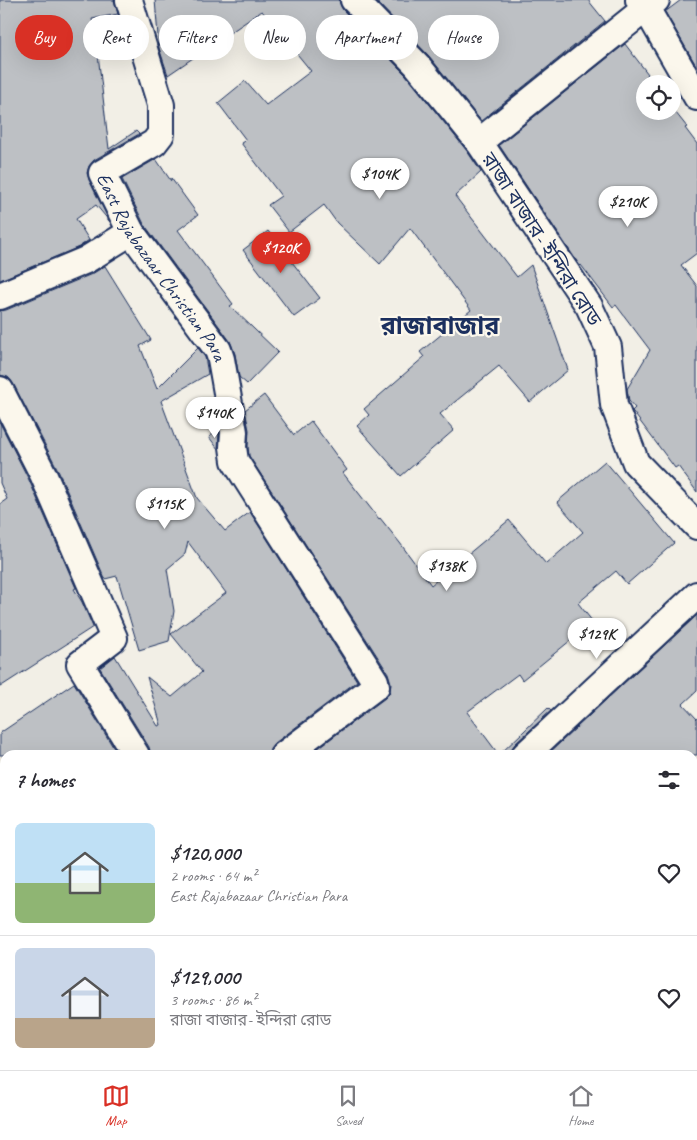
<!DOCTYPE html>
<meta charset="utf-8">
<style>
body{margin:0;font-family:Caveat,"Noto Sans Bengali",sans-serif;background:#f7f7f7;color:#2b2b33;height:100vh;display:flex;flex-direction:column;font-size:19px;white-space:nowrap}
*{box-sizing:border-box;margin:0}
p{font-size:16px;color:#7c7c81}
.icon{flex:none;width:28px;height:28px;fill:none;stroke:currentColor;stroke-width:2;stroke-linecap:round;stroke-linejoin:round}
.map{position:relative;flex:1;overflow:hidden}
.panel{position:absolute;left:0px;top:750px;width:698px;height:320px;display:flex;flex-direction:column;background:#fff;border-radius:15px 15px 0 0;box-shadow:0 5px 20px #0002}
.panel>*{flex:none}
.guide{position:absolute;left:15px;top:15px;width:668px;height:45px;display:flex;gap:10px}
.tools{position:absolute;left:636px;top:75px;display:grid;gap:10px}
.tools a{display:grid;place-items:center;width:45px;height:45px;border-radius:50%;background:#fff;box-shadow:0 5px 20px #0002;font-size:25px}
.price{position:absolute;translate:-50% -42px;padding:0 11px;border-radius:18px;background:#fff;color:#222;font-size:16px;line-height:32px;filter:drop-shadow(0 1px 2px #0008)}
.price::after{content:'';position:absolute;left:50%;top:30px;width:15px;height:11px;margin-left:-8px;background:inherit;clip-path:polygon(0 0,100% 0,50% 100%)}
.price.current{background:#d93025;color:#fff}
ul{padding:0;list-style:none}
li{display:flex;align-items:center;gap:15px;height:125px;padding:0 15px}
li+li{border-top:1px solid #e1e1e2}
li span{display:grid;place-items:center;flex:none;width:140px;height:100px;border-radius:8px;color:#555}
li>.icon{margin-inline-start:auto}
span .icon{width:60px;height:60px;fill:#fffc;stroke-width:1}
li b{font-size:21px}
h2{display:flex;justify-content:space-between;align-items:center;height:60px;padding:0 15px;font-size:21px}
.pill{padding:0 18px;border-radius:22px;background:#fff;box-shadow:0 5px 20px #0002;font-size:18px;line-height:45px}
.pill.current{background:#d93025;color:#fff}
.dock{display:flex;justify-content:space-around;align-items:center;height:70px;border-top:1px solid #e1e1e2;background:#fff;font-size:14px;color:#7c7c81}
.dock a{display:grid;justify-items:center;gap:2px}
.dock .current{color:#d93025}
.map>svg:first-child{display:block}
</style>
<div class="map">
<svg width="697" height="1070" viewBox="0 0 697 1070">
<rect width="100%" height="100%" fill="#f2efe6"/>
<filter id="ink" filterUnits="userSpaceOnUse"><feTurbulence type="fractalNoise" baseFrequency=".02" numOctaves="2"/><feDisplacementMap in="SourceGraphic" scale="10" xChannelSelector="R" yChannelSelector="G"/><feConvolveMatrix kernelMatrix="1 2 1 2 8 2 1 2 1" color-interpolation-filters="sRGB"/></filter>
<g filter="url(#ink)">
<g fill="#bdc0c4" stroke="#1b2f5e">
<path d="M0 0H114L118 14 92 19 96 37 109 149 136 131 139 134 94 160 89 166 87 173 89 180 110 222 96 205 76 219 89 240 79 247 0 280Z"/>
<path d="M155 0H339L340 4 343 10 406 75 467 151 481 172 455 196 517 277 531 265 568 370 530 402 499 366 440 414 454 430 401 476 357 426 369 415 364 409 424 357 420 352 471 310 410 228 380 264 337 223 324 205 289 232 268 205 281 196 241 143 246 140 218 103 245 81 266 105 311 71 262 11 168 75 159 48Z"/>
<path d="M375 0H588L605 21 481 121 429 56Z"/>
<path d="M681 0H697V67L665 12Z"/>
<path d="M625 44 648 74 647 75 654 84H645V111H672V108L687 127 685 128 697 144V253L681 265 697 286V492L678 466 675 468 633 412 632 411 635 408 629 401 627 389 650 350 616 305 613 307 581 265 580 266 499 145Z"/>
<path d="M156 159 171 181V178L198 215 178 230 233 304 230 306 278 352 247 384 239 377 235 354 230 341 144 224 122 179Z"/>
<path d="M268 231 320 298 294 317 243 250Z"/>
<path d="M105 266 151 340 140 346 157 389 198 348 205 357 208 374 161 401 197 498 225 531 250 512 357 681 275 743 270 749 269 755H151L149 747 100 668 115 656 158 726 161 725 147 677 172 697 202 672 171 634 226 593 188 542 185 554 167 569 174 611 169 641 139 650 117 576 105 579 57 468 13 383 8 377 0 375V311L6 310 92 274Z"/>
<path d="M264 395 294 435 311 421 347 470 343 473 379 519 380 518 400 543 431 585 509 520 546 564 583 532 557 502 605 461 674 543 627 584 616 571 578 603 593 622 522 680 518 674 467 712 499 755 548 708 551 711 515 744 511 750 510 755H309L385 698 390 692 391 683 388 673 249 456 248 446 249 430 245 410Z"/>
<path d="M0 423 29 480 76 588 74 589 82 602 93 627 0 687V504L7 499 0 483Z"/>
<path d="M218 430 219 433 218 449 209 437Z"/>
<path d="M697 615V691L683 704 697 719V755H547Z"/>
<path d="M74 683 118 755H0V733Z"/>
</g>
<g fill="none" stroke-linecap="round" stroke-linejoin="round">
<defs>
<g id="street">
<path id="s1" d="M129 0 161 105V134L154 143 102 173 131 232 218 350 221 359 234 432 233 447 235 461 375 681 376 686 284 755"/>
<path d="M354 0 417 65 479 142 589 306 608 347 614 405 636 463 697 526"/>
<path d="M639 0 646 8 697 97"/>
<path d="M479 142 656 0"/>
<path d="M0 296 86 260 131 232"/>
<path d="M0 390 43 474 114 638 80 664 136 755"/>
<path d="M525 755 697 595"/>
<path d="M0 897 5 903"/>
<path d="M692 899 697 893"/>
<path d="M134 1065 140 1070"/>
<path d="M215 1070 221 1065"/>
<path d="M528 1070 531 1067 534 1070"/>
<path d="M582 1070 586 1065"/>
</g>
</defs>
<use href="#street" stroke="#1b2f5e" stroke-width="30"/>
<use href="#street" stroke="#fbf7ec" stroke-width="26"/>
</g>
</g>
<g text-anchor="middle" stroke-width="4.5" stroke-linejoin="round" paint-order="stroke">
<g font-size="20" fill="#1b2f5e" stroke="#fbf7ec">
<text transform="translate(542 239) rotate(57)" y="7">রাজা বাজার- ইন্দিরা রোড</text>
<text dy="7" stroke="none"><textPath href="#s1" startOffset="322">East Rajabazaar Christian Para</textPath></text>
</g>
<g font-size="25" font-weight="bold" fill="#1b2f5e" stroke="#fbf7ec">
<text x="440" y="334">রাজাবাজার</text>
</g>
</g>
</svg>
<div class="tools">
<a><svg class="icon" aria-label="locate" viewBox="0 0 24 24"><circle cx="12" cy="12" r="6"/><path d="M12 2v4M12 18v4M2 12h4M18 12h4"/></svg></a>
</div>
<b class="price" style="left:380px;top:200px">$104K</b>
<b class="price" style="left:628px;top:228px">$210K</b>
<b class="price current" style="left:281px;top:274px">$120K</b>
<b class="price" style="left:215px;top:439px">$140K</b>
<b class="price" style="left:165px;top:530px">$115K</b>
<b class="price" style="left:447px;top:592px">$138K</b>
<b class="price" style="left:597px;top:660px">$129K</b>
<div class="guide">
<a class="pill current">Buy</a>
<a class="pill">Rent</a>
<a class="pill">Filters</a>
<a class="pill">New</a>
<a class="pill">Apartment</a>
<a class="pill">House</a>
</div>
<section class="panel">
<h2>7 homes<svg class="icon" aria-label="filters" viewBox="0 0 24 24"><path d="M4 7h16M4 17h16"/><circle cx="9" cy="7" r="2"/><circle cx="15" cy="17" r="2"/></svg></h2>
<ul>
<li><span style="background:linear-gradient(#bfe0f5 60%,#8fb573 0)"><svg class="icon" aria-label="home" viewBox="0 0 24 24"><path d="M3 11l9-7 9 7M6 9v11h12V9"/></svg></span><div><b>$120,000</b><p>2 rooms · 64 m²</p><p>East Rajabazaar Christian Para</p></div><svg class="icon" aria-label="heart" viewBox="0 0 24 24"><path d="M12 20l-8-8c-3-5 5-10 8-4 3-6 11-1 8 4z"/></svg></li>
<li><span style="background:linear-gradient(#c9d6e8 70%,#b9a48a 0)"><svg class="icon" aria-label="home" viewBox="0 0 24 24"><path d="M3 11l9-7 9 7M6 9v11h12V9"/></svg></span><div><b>$129,000</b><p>3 rooms · 86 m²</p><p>রাজা বাজার- ইন্দিরা রোড</p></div><svg class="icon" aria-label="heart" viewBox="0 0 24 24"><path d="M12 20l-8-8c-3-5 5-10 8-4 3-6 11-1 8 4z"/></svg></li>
</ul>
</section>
</div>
<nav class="dock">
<a class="current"><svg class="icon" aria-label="map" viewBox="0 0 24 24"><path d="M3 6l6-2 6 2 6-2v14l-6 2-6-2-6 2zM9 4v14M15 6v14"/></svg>Map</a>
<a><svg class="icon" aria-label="saved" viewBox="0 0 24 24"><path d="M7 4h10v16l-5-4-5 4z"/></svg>Saved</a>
<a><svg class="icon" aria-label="home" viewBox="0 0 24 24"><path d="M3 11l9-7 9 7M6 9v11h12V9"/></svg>Home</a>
</nav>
